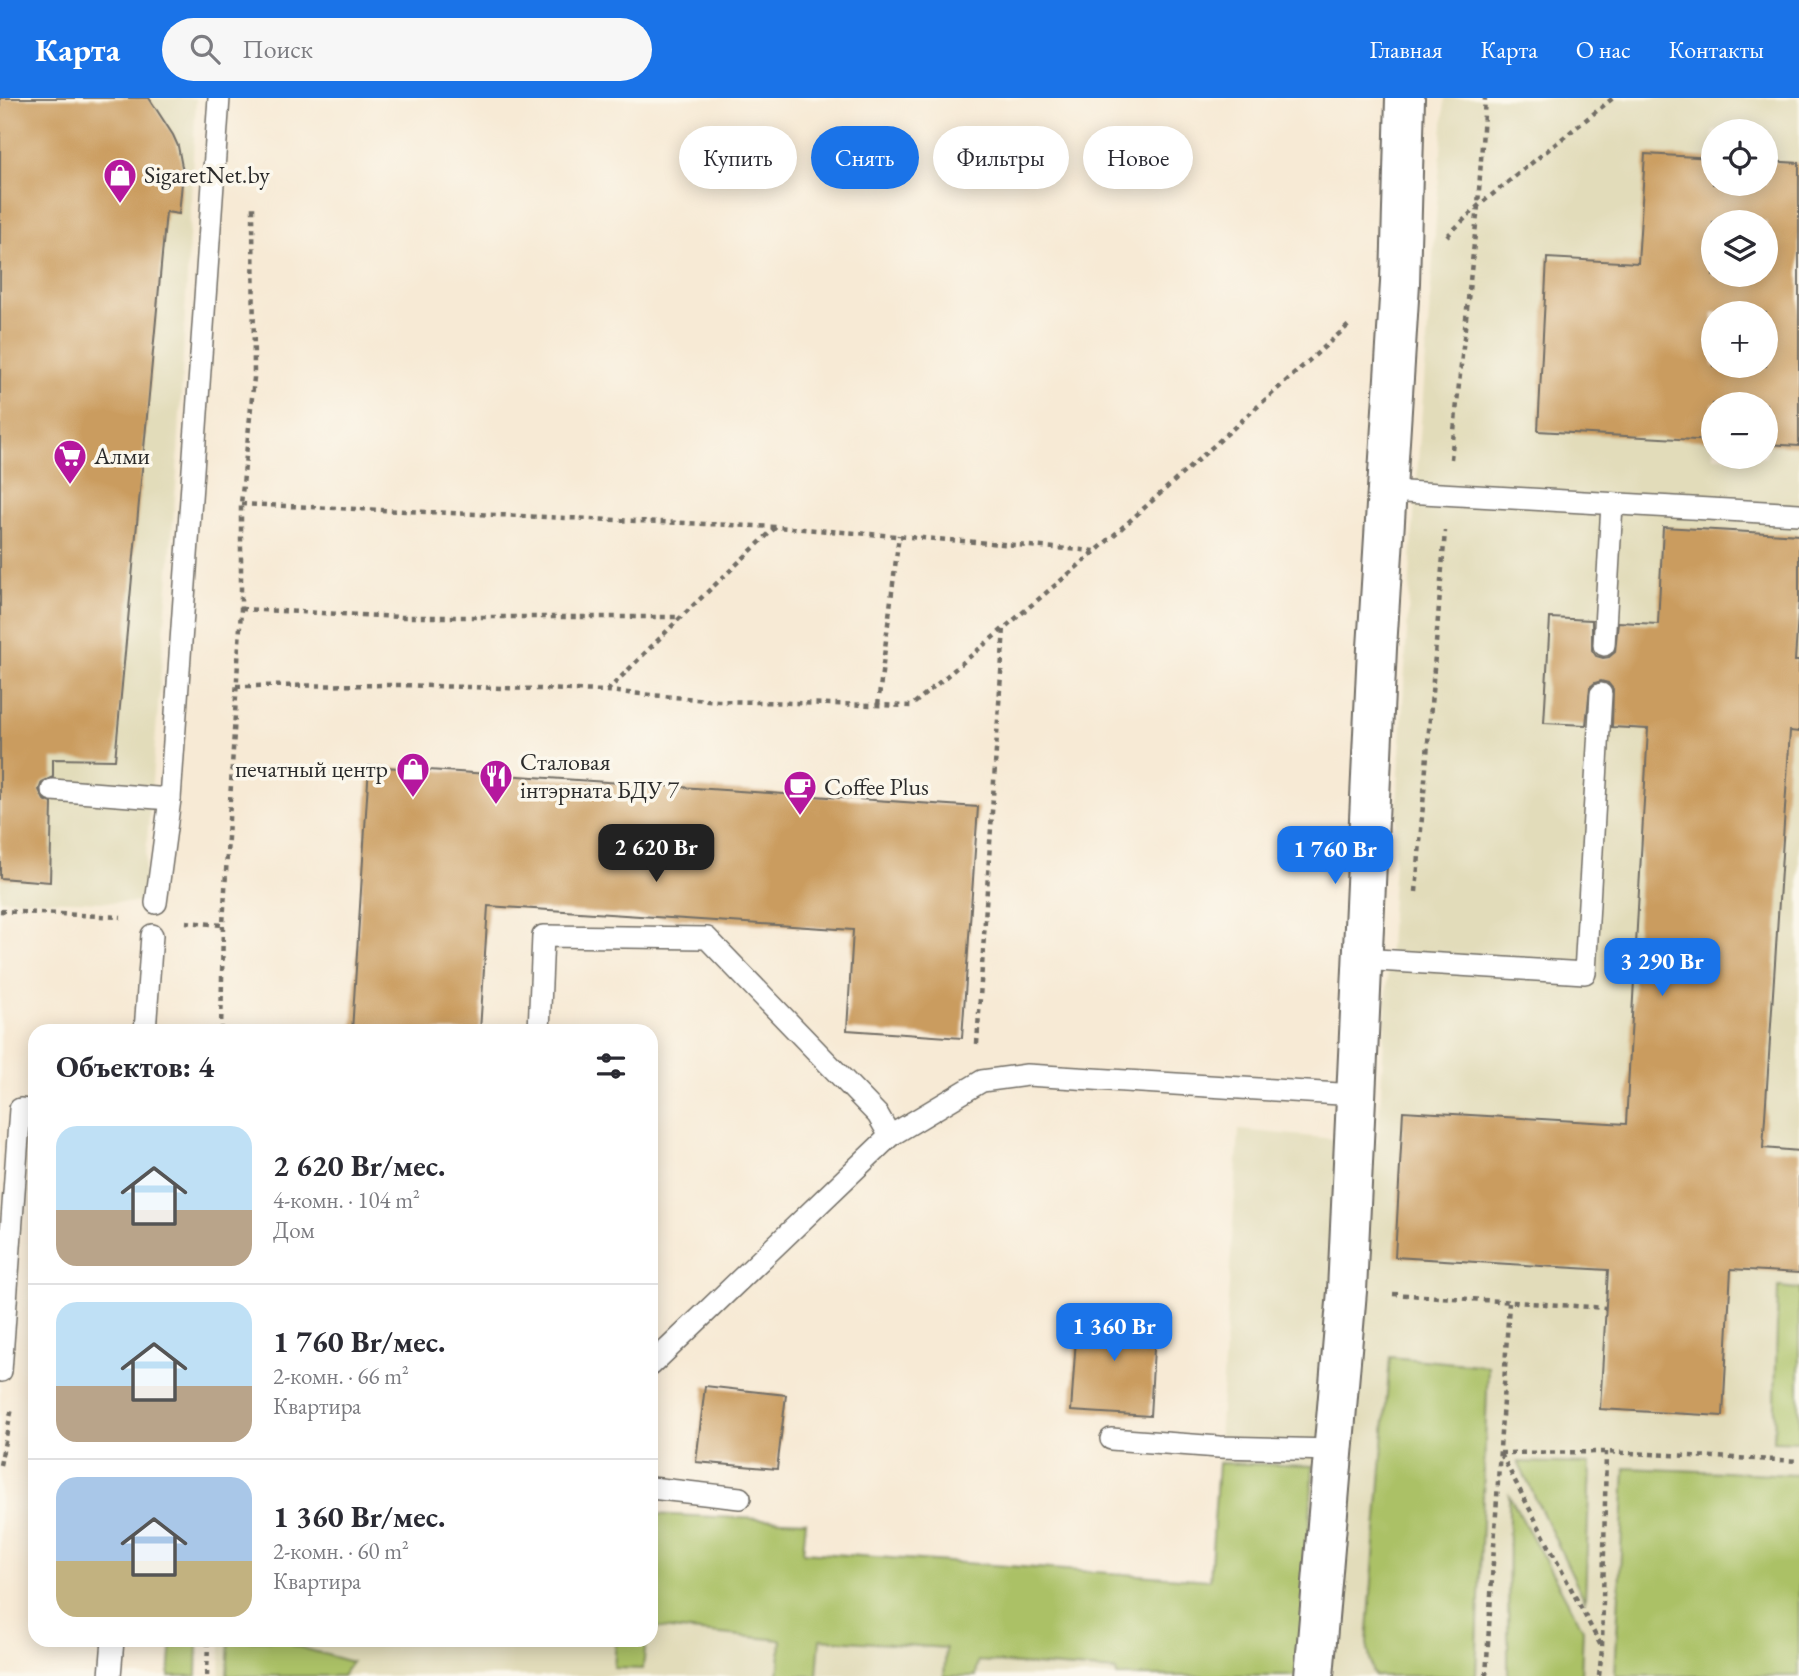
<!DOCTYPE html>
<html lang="ru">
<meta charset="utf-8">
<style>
body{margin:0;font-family:"EB Garamond",serif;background:#f7f7f7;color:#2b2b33;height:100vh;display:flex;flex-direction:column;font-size:26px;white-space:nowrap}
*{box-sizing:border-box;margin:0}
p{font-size:23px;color:#7c7c81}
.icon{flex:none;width:38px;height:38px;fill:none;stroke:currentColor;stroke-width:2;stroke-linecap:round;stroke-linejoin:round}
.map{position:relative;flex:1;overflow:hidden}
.details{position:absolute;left:28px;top:926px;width:630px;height:623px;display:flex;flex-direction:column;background:#fff;border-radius:21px;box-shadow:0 4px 18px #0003}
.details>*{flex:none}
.hud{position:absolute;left:679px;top:28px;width:665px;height:63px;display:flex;gap:14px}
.buttons{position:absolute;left:1701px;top:21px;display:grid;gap:14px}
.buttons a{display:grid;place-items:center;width:77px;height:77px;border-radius:50%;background:#fff;box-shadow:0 4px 18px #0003;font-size:35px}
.price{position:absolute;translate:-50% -60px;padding:0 16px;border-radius:14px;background:#1a73e8;color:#fff;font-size:23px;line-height:46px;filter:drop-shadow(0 2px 4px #0008)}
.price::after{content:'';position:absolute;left:50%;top:42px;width:21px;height:16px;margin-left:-10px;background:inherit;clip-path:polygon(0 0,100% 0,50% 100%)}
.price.selected{background:#222;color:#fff}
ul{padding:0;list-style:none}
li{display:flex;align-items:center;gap:21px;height:175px;padding:0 28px}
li+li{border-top:2px solid #e1e1e2}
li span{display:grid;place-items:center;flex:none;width:196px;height:140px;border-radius:21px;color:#555}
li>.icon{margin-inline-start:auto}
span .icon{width:84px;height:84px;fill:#fffc;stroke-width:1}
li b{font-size:30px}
h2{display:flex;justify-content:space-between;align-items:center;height:84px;padding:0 28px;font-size:30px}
.pill{padding:0 24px;border-radius:32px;background:#fff;box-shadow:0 4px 18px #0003;font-size:24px;line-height:63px}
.pill.selected{background:#1a73e8;color:#fff}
header{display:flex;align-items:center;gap:42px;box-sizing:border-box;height:98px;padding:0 35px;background:#1a73e8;color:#fff}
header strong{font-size:33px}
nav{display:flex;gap:38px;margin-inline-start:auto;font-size:24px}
.search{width:490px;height:63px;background:#f7f7f7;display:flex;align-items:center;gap:18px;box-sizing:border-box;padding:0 24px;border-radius:38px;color:#7c7c81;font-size:26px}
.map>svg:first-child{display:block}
</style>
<header>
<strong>Карта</strong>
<div class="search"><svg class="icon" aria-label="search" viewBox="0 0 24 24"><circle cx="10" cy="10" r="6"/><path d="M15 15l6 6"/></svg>Поиск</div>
<nav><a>Главная</a><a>Карта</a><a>О нас</a><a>Контакты</a></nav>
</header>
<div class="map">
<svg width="1799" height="1578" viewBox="0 0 1799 1578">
<rect width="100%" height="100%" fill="#fbf7ec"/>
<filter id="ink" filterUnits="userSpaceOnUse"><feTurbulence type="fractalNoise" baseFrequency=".0143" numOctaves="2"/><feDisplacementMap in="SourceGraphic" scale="14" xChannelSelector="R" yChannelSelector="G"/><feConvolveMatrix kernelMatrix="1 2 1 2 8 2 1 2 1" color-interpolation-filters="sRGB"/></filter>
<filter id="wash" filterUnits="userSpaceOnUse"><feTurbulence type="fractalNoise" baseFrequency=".00686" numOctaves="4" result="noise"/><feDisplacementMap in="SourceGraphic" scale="28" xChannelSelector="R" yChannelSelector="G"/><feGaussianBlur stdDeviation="1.57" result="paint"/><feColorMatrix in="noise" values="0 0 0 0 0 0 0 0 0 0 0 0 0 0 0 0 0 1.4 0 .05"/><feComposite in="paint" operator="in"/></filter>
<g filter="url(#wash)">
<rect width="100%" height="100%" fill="#f7ead5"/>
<g fill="#e2dcba" fill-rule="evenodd">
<path d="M0 0H196L177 376 142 805 0 801Z"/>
<path d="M1445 0H1799V1578H220L221 1542H651V1441L803 1454 1210 1482 1239 1032 1378 1045 1412 446ZM1713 33H1766V86H1713ZM1713 124H1766V177H1713ZM1713 215H1766V268H1713ZM1713 306H1766V359H1713Z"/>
</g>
<g fill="#abc166" stroke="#6b7648" stroke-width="2">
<path d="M1778 1189 1799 1191V1344L1774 1343Z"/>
<path d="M1390 1259 1488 1268 1476 1578H1375L1372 1573 1367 1545Z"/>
<path d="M1518 1364 1590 1366 1585 1503Z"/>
<path d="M1218 1365 1313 1368 1301 1578H1117L1116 1573 978 1563 976 1578H944L946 1550 820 1541 817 1578H778L781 1542 651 1529V1416L806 1423 803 1454 1210 1482Z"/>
<path d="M1625 1370 1799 1377V1578H1615Z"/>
<path d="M1509 1397 1583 1531 1581 1578H1508Z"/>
<path d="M172 1542H198L197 1578H169Z"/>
<path d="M229 1542H292V1547L352 1564 342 1578H227Z"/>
<path d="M616 1542H646L643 1571 614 1570Z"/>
</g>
<g id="blocks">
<g fill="#ca9c5e" fill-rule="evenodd">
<path d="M0 0H149L173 37 178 48 183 74 179 116 166 114 115 662 53 661V679L42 684 39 692 44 702 52 705 50 784 0 780Z"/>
<path d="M1645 56 1713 60V86H1766V63L1799 65V348L1766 346V306H1713V343L1538 333 1547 160 1638 165ZM1713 124H1766V177H1713ZM1713 215H1766V268H1713Z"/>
<path d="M1663 429 1799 437V502L1795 563H1799V634L1790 633 1763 1050 1799 1053V1175L1731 1171 1723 1318 1600 1311 1608 1172 1395 1159 1403 1013 1626 1026 1648 631 1612 629 1613 591 1608 585 1601 583 1595 585 1590 589 1586 627 1544 625 1550 520 1592 522V552L1596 558 1603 560 1609 559 1615 554 1618 524 1658 526Z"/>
<path d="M369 668 978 709 962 940 847 932 853 832 488 808 480 933H352Z"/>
<path d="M1078 1211 1156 1216 1150 1318 1071 1313Z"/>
<path d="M705 1288 786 1297 777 1371 696 1364Z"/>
</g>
</g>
</g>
<g filter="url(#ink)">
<use href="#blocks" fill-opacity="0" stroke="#726e66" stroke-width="2"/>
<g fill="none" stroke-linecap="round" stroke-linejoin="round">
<defs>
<g id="lane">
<path d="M1387 393 1799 416"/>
<path d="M1604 547 1612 406"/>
<path d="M52 692 170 701"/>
<path d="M156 805 170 701 219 0"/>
<path d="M1361 861 1585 875 1601 596"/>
<path d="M145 933 152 837"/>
<path d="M539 933 543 838 707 840 878 1017 890 1038"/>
<path d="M651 1267 890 1038 982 983 1027 977 1356 997"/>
<path d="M1 1273 20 1011 35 1013"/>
<path d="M1111 1341 1219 1349 1333 1352"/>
<path d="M651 1390 740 1400"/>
<path d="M110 1578 113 1542"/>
</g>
<path id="street" d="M1314 1578 1347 1193 1377 550 1400 185 1405 0"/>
</defs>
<use href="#lane" stroke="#726e66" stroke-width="24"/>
<use href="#street" stroke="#726e66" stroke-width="42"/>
<g stroke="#726e66" stroke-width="4.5" stroke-dasharray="5 5" stroke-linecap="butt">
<path d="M1447 138 1478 108 1613 0"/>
<path d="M1451 361 1478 108 1485 0"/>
<path d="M241 406 777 429 1095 453"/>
<path d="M241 511 402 519H681"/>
<path d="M236 588 398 587 607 593 718 603 911 608 1096 453 1350 226"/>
<path d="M607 593 681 519 776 429"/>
<path d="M878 607 899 437"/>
<path d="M1416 794 1445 433"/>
<path d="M0 813 121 819"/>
<path d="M186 824 223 827"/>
<path d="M221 933 223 827 241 511V406L254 280 253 109"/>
<path d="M977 946 1004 529"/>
<path d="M1393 1196 1606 1210"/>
<path d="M1500 1355 1606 1354 1799 1363"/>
<path d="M1501 1356 1602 1550"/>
<path d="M0 1367 12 1310"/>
<path d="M207 1578 208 1542"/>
<path d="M1486 1578 1509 1205"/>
<path d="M1599 1578 1602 1551 1606 1354"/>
</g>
<use href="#lane" stroke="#fff" stroke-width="21"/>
<use href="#street" stroke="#fff" stroke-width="38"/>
</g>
</g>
<defs>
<symbol id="shop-pin" viewBox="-11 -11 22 30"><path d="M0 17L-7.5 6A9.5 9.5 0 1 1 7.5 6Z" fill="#b5179e" stroke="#fbf7ec"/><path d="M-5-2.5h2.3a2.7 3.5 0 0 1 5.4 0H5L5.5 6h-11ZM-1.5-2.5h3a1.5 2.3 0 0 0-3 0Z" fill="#fff"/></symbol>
<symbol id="supermarket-pin" viewBox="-11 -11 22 30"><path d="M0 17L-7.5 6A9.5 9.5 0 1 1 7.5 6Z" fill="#b5179e" stroke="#fbf7ec"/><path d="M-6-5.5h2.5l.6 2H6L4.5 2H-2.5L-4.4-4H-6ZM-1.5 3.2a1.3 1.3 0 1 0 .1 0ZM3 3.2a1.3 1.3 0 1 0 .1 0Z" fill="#fff"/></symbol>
<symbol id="restaurant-pin" viewBox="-11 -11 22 30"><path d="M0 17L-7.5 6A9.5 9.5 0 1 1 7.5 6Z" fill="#b5179e" stroke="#fbf7ec"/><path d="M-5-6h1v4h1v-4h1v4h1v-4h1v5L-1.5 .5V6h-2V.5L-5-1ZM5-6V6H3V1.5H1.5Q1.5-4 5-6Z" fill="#fff"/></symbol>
<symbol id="cafe-pin" viewBox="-11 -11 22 30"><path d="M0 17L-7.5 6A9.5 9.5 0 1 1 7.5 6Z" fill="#b5179e" stroke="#fbf7ec"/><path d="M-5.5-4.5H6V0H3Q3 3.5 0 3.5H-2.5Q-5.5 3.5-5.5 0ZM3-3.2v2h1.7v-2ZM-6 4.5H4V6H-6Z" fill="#fff"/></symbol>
</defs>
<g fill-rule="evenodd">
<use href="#shop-pin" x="101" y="58" width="38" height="52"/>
<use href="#supermarket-pin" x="51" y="339" width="38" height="52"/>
<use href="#shop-pin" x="394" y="652" width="38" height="52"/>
<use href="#restaurant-pin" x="477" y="659" width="38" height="52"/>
<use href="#cafe-pin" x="781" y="670" width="38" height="52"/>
</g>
<g text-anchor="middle" stroke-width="7" stroke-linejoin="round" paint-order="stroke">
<g font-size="24" fill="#2b2b2b" stroke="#fbf7ec" text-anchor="start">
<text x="144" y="85">SigaretNet.by</text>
<text x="94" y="366">Алми</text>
<text x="520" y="672">Сталовая<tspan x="520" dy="28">інтэрната БДУ 7</tspan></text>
<text x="388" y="679" text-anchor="end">печатный центр</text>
<text x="824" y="697">Coffee Plus</text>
</g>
</g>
</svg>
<div class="buttons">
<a><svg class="icon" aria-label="locate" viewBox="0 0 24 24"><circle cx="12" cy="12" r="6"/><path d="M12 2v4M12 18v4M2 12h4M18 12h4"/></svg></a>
<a><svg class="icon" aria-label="layers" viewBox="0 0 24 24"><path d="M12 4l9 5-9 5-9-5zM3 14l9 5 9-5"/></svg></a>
<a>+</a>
<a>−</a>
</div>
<b class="price selected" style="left:656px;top:786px">2 620 Br</b>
<b class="price" style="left:1335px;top:788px">1 760 Br</b>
<b class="price" style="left:1662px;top:900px">3 290 Br</b>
<b class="price" style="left:1114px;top:1265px">1 360 Br</b>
<div class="hud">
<a class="pill">Купить</a>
<a class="pill selected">Снять</a>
<a class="pill">Фильтры</a>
<a class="pill">Новое</a>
</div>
<section class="details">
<h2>Объектов: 4<svg class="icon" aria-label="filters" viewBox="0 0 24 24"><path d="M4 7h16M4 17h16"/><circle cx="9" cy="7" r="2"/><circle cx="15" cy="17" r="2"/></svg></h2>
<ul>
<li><span style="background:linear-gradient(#bfe0f5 60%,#b9a48a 0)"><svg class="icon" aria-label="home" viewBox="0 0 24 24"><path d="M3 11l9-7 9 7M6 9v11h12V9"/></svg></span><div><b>2 620 Br/мес.</b><p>4-комн. · 104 m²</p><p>Дом</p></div></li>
<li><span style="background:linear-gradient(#bfe0f5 60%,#b9a48a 0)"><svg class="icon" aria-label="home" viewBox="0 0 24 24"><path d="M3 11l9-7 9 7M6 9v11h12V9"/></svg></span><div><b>1 760 Br/мес.</b><p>2-комн. · 66 m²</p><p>Квартира</p></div></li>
<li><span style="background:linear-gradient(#a9c7e8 60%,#c2b280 0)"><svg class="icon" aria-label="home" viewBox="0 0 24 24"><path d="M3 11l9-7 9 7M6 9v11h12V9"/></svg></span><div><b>1 360 Br/мес.</b><p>2-комн. · 60 m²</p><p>Квартира</p></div></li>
</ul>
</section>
</div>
